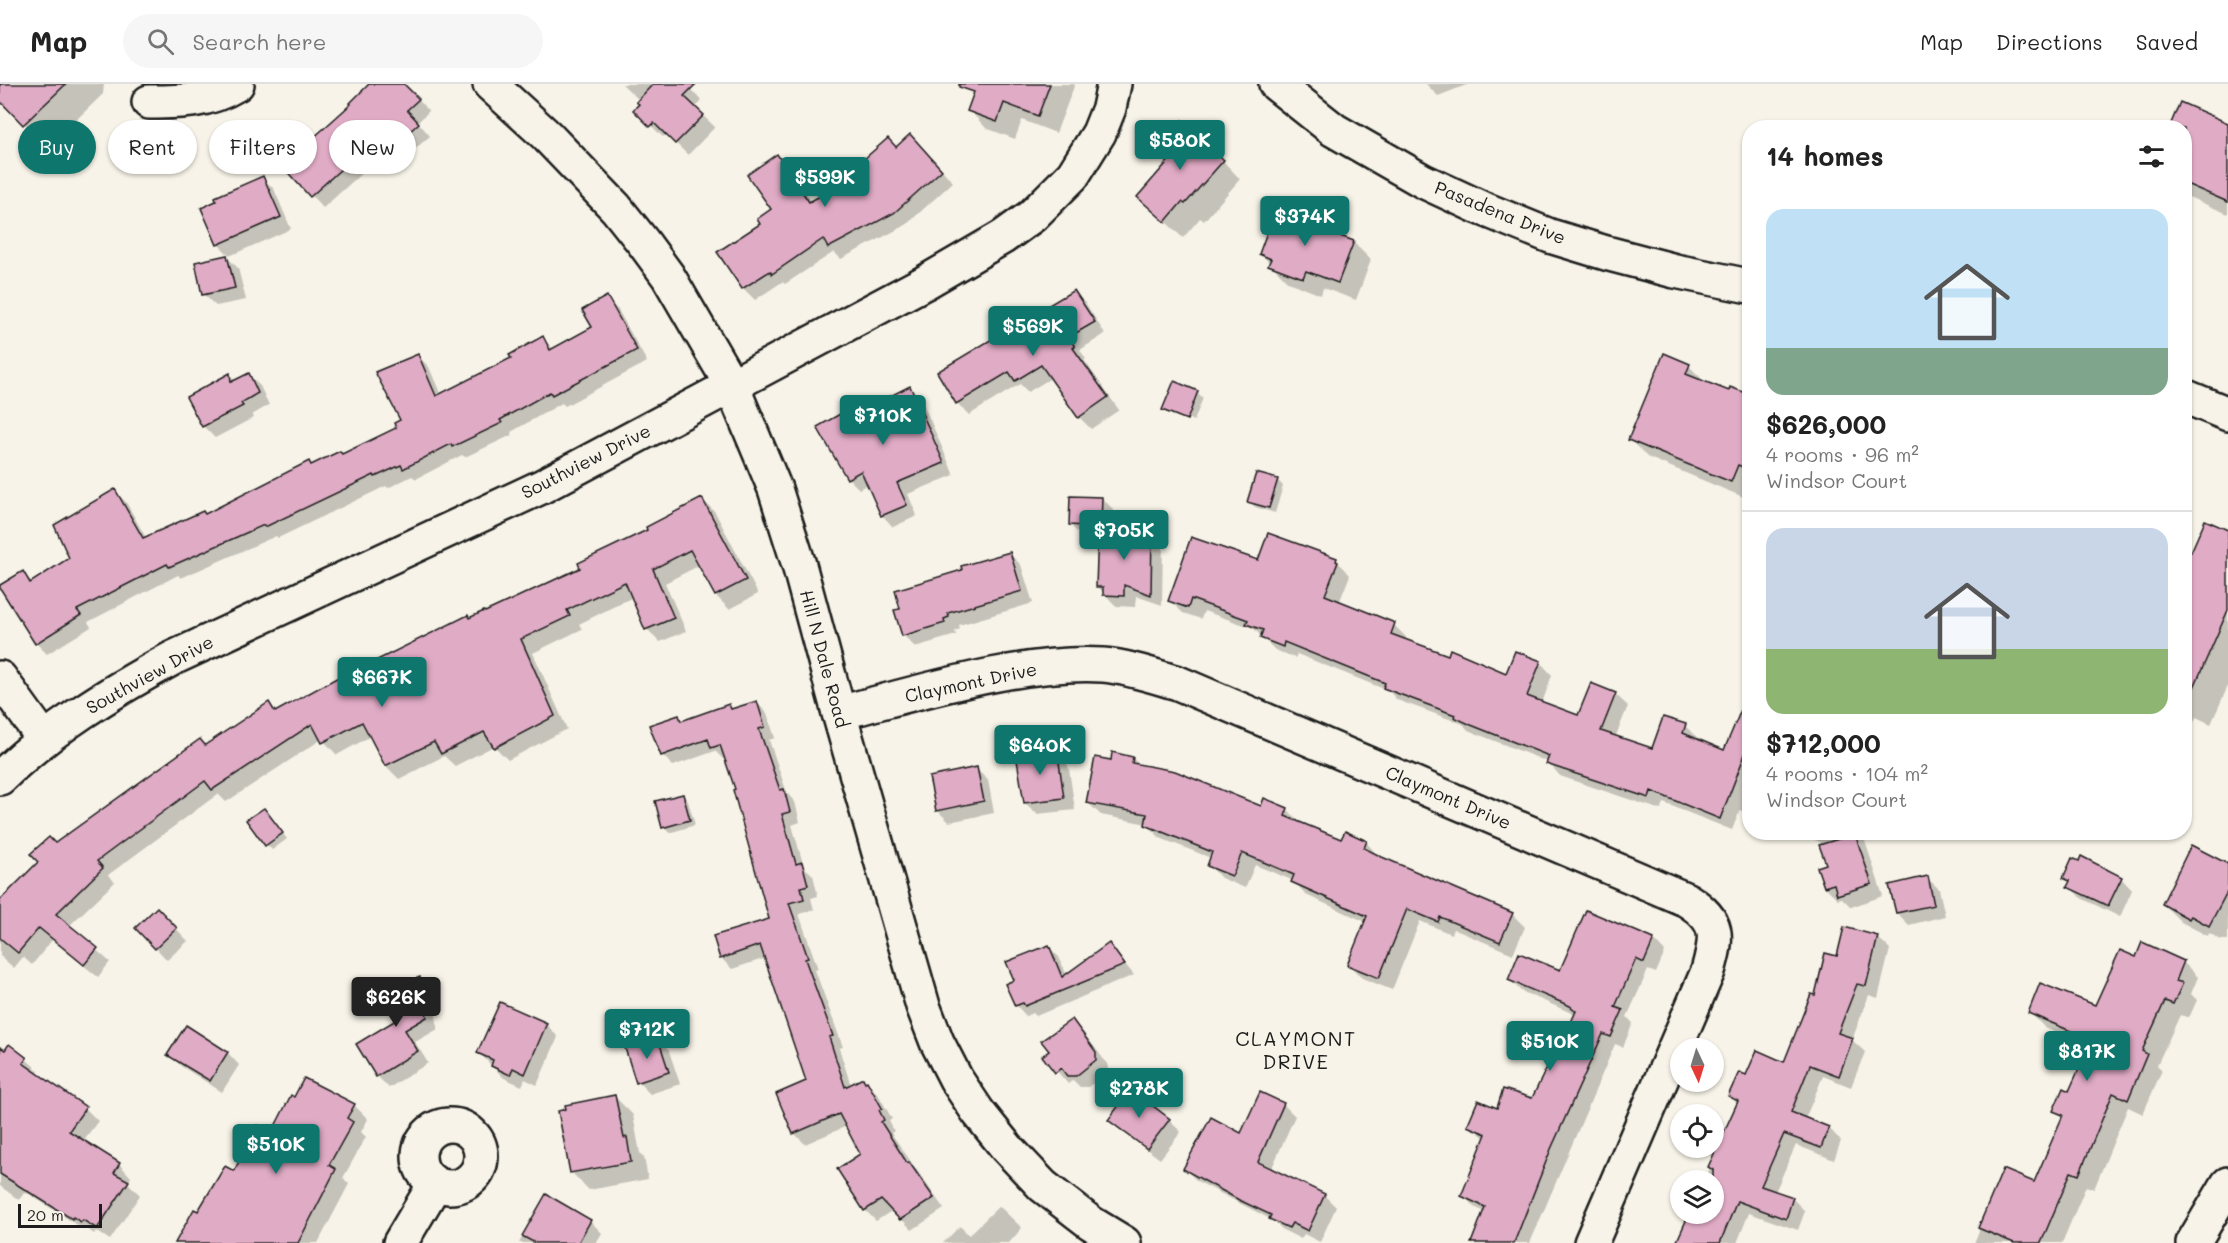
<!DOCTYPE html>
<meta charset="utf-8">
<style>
body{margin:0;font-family:Mali,sans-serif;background:#f6f6f6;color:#222;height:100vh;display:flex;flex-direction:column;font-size:22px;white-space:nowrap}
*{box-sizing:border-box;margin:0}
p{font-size:20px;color:#767676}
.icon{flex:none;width:33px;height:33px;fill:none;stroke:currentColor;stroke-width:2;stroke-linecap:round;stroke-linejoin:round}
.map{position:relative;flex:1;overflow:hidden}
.drawer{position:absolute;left:1742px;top:36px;width:450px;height:720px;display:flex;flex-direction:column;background:#fff;border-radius:24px;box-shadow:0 2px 4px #0004}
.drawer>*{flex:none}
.top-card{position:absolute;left:18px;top:36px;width:570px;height:54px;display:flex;gap:12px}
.needle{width:39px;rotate:176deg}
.fabs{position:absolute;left:1670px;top:954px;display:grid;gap:12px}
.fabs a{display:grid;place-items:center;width:54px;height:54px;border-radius:50%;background:#fff;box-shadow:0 2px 4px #0004;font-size:30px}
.scale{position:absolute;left:18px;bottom:15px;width:84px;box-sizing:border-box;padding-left:6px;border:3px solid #1c1c1c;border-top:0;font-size:16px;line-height:21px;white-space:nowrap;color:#1c1c1c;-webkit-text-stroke:4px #f7f3e8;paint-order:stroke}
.price{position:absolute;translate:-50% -51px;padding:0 14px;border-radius:6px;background:#0f766e;color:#fff;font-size:20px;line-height:39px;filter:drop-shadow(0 2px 3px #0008)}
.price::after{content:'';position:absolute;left:50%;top:36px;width:18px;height:14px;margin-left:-9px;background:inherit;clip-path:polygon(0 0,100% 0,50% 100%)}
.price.current{background:#222;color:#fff}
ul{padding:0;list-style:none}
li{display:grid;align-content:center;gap:12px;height:318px;padding:0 24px}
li+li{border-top:2px solid #e0e0e0}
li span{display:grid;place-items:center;height:186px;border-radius:18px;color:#555}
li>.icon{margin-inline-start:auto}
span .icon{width:108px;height:108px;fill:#fffc;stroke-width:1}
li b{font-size:26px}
h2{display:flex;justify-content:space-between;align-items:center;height:72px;padding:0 24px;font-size:26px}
.tag{padding:0 21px;border-radius:27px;background:#fff;box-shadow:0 2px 4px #0004;font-size:21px;line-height:54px}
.tag.current{background:#0f766e;color:#fff}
header{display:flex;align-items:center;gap:36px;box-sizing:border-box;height:84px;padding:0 30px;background:#fff;border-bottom:2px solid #e0e0e0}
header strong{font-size:28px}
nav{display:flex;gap:33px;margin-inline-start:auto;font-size:21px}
.search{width:420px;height:54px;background:#f6f6f6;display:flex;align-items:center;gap:15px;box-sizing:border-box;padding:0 21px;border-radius:33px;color:#767676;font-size:22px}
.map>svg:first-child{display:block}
</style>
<header>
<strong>Map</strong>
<div class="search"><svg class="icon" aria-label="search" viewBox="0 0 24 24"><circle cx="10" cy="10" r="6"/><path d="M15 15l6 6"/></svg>Search here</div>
<nav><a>Map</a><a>Directions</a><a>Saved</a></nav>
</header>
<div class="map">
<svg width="2228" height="1159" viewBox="0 0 2228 1159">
<rect width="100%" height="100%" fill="#f7f3e8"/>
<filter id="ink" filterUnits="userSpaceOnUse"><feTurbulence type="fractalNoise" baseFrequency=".0167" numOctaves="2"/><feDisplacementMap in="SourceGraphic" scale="12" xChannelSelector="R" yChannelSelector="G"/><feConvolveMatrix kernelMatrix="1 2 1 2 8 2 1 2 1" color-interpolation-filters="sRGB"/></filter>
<g filter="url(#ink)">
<g fill="#0003">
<path d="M0 0H104L103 10 48 63 0 15Z"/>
<path d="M372 0H403L429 27 418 38 430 52 408 71 396 59 392 62 323 124 284 82 353 20Z"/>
<path d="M622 0H685L702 17 695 24 715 43 688 71 666 50 663 53 635 26 640 20 639 16Z"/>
<path d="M1001 0H1075L1056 49 1022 36 1015 55 986 44 969 26Z"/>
<path d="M1426 0H1469L1438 12Z"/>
<path d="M2228 40V130L2184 111V44Z"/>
<path d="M922 64 953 98 906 141 841 175 834 168 785 200 782 198 755 216 743 204 720 169 762 140 773 126 777 72 789 84 812 118 854 96 897 65Z"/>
<path d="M1172 75 1223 77 1240 95 1204 137 1200 134 1183 154 1139 113Z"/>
<path d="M262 93 274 105 291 145 227 173 238 184 246 216 216 222 204 211 197 179 230 172 218 160Z"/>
<path d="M1290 136H1317L1331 150 1353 158 1371 176 1356 216 1323 204 1321 211 1288 198 1261 170Z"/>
<path d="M1074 208 1086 220 1105 250 1080 266 1086 275 1084 276 1119 326 1091 345 1079 333 1051 294 1028 308 1020 300 969 331 957 319Z"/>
<path d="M606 214 618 226 647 278 565 322 562 319 511 348 512 351 465 373 462 371 416 395 412 392 388 404 386 402 278 454 276 452 181 494 178 491 88 538 91 543 47 570 36 559 22 488 33 499 71 475 114 407 126 418 146 454 206 432 312 382 342 372 398 344 402 337 417 271 429 283 441 311 513 275 543 254 554 266 594 244Z"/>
<path d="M1665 271 1689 282 1707 300 1729 309 1749 312 1748 415 1647 373 1629 355Z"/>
<path d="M229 291 236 297 249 291 260 302 269 321 252 331 253 334 215 354 203 342Z"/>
<path d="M910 304 921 315 954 391 908 410 917 432 893 443 882 431 868 400 859 405 848 394 863 319 869 325Z"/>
<path d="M1197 308 1203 314 1194 337 1169 327V330L1164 326Z"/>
<path d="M1277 396 1283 402 1275 429 1255 423 1249 417Z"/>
<path d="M1102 414 1114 426 1113 446 1151 448 1163 460 1162 521 1136 512 1135 523 1116 522 1097 502 1099 453H1082L1070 441Z"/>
<path d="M702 415 715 428 758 510 729 525 716 512 700 481 665 499 686 547 660 558 647 545 633 513 579 540 582 545 533 569 567 645 508 676 494 662 455 682 444 672 399 695 386 682 371 652 337 671 322 655 226 718 218 710 108 791 115 798 69 842 110 878 98 893 52 856 32 881 23 873 14 884 0 872V818L55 761 269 620 277 628 344 595 582 485Z"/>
<path d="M2228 448V602L2211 640 2196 633 2194 638 2184 634V466L2192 470Z"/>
<path d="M1009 469 1021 481 1033 519 959 541 960 545 955 547 956 551 915 563 903 551 964 487Z"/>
<path d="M1336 476 1350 491 1339 519 1394 541 1406 553 1405 556 1507 591 1540 578 1552 591 1542 619 1579 633 1615 610 1628 622 1615 654 1653 666 1685 642 1698 654 1697 656 1725 668 1749 616V730L1740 726 1732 746 1664 719 1661 726 1560 692 1548 678 1485 653 1468 646 1463 640 1397 616 1389 607 1297 570 1295 574 1275 566 1253 544 1204 527 1201 535 1183 529 1170 517 1259 478Z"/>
<path d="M756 618 767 629 775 654 769 656 787 709 795 718 800 738 792 741 804 783 813 791 818 812 811 814 814 826 799 830 818 885 815 886 843 963 839 964 851 1002 863 995 878 1010 892 1035 889 1037 894 1047 891 1049 944 1125 912 1146 893 1126 876 1137 865 1126 862 1071 847 1042 805 1060 794 1049 808 998 766 874 732 885 721 874 771 836 737 706 726 674 723 675 715 667 673 682 662 671 678 632 684 638 729 622 733 626Z"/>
<path d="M1054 665 1066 677 1069 685 1075 726 1037 730 1025 719Z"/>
<path d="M1132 674 1141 682 1262 724 1265 716 1288 726 1300 738 1342 757 1366 758 1378 772 1512 830 1525 843 1513 870 1453 845 1451 850 1420 837 1392 906 1362 894 1349 881 1366 838 1306 811 1294 797 1255 781 1245 804 1221 794 1209 781 1211 774 1160 754 1147 740 1101 731 1088 719 1112 678Z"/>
<path d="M976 685 988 696 994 729 949 738 937 726Z"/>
<path d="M683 711 688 717 695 741 669 749 664 743Z"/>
<path d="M269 731 287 755 272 766 267 761Z"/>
<path d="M1797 748H1862L1883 812 1851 823 1842 814 1838 815 1825 803 1828 781 1820 758Z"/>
<path d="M2228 782V856H2221L2209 849 2208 852 2181 838 2163 820Z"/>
<path d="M2065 793 2121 794 2132 806 2120 833 2081 814 2069 802 2071 799Z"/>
<path d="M1927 794 1939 805 1945 832 1909 841 1897 829Z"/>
<path d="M1587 828 1654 856 1665 868 1656 889 1648 886 1627 933 1633 939 1623 963 1615 960 1530 1159H1472L1485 1128 1474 1123 1463 1111 1486 1055 1469 1041 1498 1026 1533 1015 1552 985 1576 931 1521 907 1510 896 1561 888Z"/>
<path d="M169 837 188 857 167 876 156 864Z"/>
<path d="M1877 853 1890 865 1878 914 1869 911 1852 956 1865 968 1851 1003 1823 992 1805 1035 1829 1044 1841 1057 1834 1076 1796 1061 1775 1108 1792 1114 1805 1127 1798 1146 1749 1129 1737 1159H1678L1691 1130H1713V1096H1705L1738 1020 1730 1012 1747 993 1785 980 1816 913 1838 874Z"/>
<path d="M1109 861 1134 891 1036 932 1033 929 1026 932 1016 921V897L1048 862 1059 873 1067 892Z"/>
<path d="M2136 875 2183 878 2198 893 2191 910 2197 916 2189 934 2180 931 2157 981 2162 986 2143 1030 2128 1023 2094 1105 2086 1102 2062 1159H1974L2004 1087 2035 1099 2063 1034 2055 1026 2070 1009 2091 963 2045 944 2030 929 2096 923Z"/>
<path d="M420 895 432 907 438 945 415 958 428 979 389 1004 377 992 398 936Z"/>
<path d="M501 920 547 941 558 953 537 1001 525 995 522 1002 504 994 479 969Z"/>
<path d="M1072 937 1083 948 1108 981V988L1088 1003H1080L1073 996 1068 1000 1044 972 1051 967Z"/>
<path d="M187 943 228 969 239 981 222 1008 181 982 169 970Z"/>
<path d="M657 955 669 967 680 1000 650 1010 638 998Z"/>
<path d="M0 975H26L39 987 37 990 85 1024 98 1037 83 1057 119 1080 131 1093 128 1099 140 1111 110 1156 96 1147 94 1150 86 1144 85 1146 29 1110 24 1109 19 1116 0 1102Z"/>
<path d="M1131 1008 1169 1036 1181 1048 1160 1075 1122 1047 1110 1036Z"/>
<path d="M1261 1010 1284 1021 1295 1032 1271 1086 1324 1111 1336 1123 1320 1158 1304 1150 1301 1155 1283 1146 1274 1137 1197 1097 1185 1085 1242 1051Z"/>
<path d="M615 1013 633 1031 640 1069 644 1073 648 1095 589 1106 571 1088Z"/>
<path d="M354 1021 368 1035 361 1048 366 1053 343 1094 349 1100 318 1159H187L198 1129 272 1050Z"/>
<path d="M544 1115H552L590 1137 602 1149 596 1159H519Z"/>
<path d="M999 1122 1022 1144 1009 1159H943L960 1142 969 1151Z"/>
</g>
<g fill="#e0abc5" stroke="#1c1c1c" stroke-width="1.5">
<path d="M0 0H66L23 41 0 17Z"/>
<path d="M369 0H404L419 15 407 26 419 39 395 61 384 48 380 50 310 113 282 82 351 20 350 19Z"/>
<path d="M653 0H696L684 12 704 31 675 60 654 39 650 43 633 26 639 20 636 18Z"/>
<path d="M959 0H1050L1038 32 1004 19 997 38 967 27 974 8 959 3Z"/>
<path d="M2180 18 2228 39V118L2184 99V44H2169Z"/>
<path d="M1182 36 1224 76 1185 120 1182 118 1165 138 1137 113 1171 74 1158 63Z"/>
<path d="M910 50 942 86 894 129 828 164 823 155 772 190 770 187 742 205 717 168 760 140 757 135 771 125 747 91 777 70 809 118 852 95 847 90 888 54 896 63Z"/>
<path d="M263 92 281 133 217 161 201 124 216 117 215 113Z"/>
<path d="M1292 126 1318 135 1315 143 1354 157 1338 199 1306 187 1303 194 1268 181 1271 175 1259 170 1274 129 1289 134Z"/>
<path d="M227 171 235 204 202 211 195 178Z"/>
<path d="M1074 206 1095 238 1069 253 1075 263 1073 264 1108 313 1078 334 1041 281 1015 297 1009 288 956 320 937 288Z"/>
<path d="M607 212 637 266 552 311 550 308 500 336 502 339 452 363 451 360 403 385 401 381 375 393 374 391 265 443 264 441 169 483 167 480 77 526 81 531 35 560 0 504V501L23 487 30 499 69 474 54 441 115 405 143 454 203 427 205 430 309 377 311 381 340 367 342 370 396 344 394 339 400 336 375 288 418 270 436 312 511 274 509 271 543 252 550 266 592 243 582 226Z"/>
<path d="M1664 269 1690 280 1686 290 1729 307 1730 303 1749 310V386L1738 381 1731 398 1628 356Z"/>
<path d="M230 289 231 298 249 289 258 309 241 319 243 322 202 343 186 313Z"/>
<path d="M1174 297 1198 307 1187 336 1162 326Z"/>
<path d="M910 302 944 379 897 399 907 421 881 432 861 387 847 395 817 343 863 317 867 324Z"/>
<path d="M1256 389 1278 395 1269 424 1247 418Z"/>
<path d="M1070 412 1102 413 1101 443 1069 441Z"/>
<path d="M702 414 746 496 715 512 690 466 653 485 674 534 645 546 625 498 567 526 570 532 521 555 555 632 494 664 484 648 441 670 434 658 385 682 362 638 322 659 312 640 212 706 205 697 97 777 103 784 56 830 98 864 84 881 39 844 18 869 0 854V816L38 778 30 770 49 753 55 759 200 655 205 661 269 618 275 628 342 591 343 593 468 531 469 534 484 527 485 528 580 484 578 479 647 446 646 443Z"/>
<path d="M2205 436 2228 446V526L2184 626V465L2191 468Z"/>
<path d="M1098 444 1152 447 1151 511 1124 501V512L1103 511V503H1096Z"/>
<path d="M1268 449 1337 474 1336 477 1338 478 1325 511 1395 539 1391 550 1448 571 1450 565 1506 589 1515 567 1541 577 1527 612 1578 631 1591 599 1616 609 1601 647 1652 664 1663 633 1686 640 1683 649 1724 666 1749 607V660L1720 735 1651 707 1649 714 1546 680 1549 672 1471 641 1454 633 1455 631 1383 604 1385 599 1284 558 1283 563 1260 554 1263 546 1246 540 1248 536 1191 515 1188 524 1168 517 1191 453 1258 476Z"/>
<path d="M1010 468 1022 507 948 529 949 533 944 535 945 539 902 552 894 526 900 525 895 506 962 486 961 482Z"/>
<path d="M757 617 765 643 759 645 780 706 784 705 790 728 782 730 796 780 802 778 808 801 801 803 804 815 789 819 808 874 805 875 833 952 829 953 845 1003 863 994 865 998 867 997 882 1024 879 1026 884 1036 881 1038 907 1079 909 1078 934 1114 900 1136 881 1116 864 1127 837 1085 860 1070 839 1030 793 1050 776 1010 806 997 760 861 720 875 713 852 769 835 733 706 735 705 720 661 711 664 708 655 661 672 649 641 679 631 681 637 729 620 731 625Z"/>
<path d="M1054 664 1056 671H1058L1064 714 1024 719 1016 670Z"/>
<path d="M1112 668 1133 673 1132 679 1175 687 1261 722 1264 714 1288 724 1285 732 1341 755 1345 747 1367 757 1364 764 1382 773 1513 829 1500 858 1440 833 1438 838 1407 825 1379 894 1347 881 1367 832 1291 798 1294 791 1242 769 1232 792 1207 782 1212 768 1145 741 1147 730 1086 719 1095 673 1111 676Z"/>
<path d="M977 683 984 717 936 727 929 693Z"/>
<path d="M683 710 690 736 662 744 655 717Z"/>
<path d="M264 724 283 749 265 762 246 736Z"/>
<path d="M1855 750 1872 800 1837 811 1834 800 1824 803 1817 783 1826 780 1819 761Z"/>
<path d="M2191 761 2228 780V806L2209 842 2191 832 2189 835 2162 820Z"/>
<path d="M2081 772 2122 793 2108 822 2067 803 2070 797 2063 794 2072 774 2079 777Z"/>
<path d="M1928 792 1934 821 1896 829 1889 801Z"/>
<path d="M157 823 177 844 155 865 135 844Z"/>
<path d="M1586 826 1654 855 1644 879 1636 875 1615 923 1623 926 1611 953 1603 950 1551 1065 1514 1159H1471L1485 1123 1461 1112 1486 1050 1467 1042 1478 1016 1497 1024 1503 1005 1532 1014 1548 981 1551 983 1576 927 1570 922 1508 896 1519 869 1560 886Z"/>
<path d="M1844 843 1878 852 1866 902 1857 900 1838 949 1853 954 1839 992 1810 981 1791 1028 1829 1043 1821 1064 1784 1050 1761 1102 1793 1113 1786 1135 1737 1117 1720 1159H1676L1689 1130H1713V1086L1708 1083 1738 1017 1728 1012 1739 988 1746 991 1757 966 1784 978 1811 910 1815 911 1825 869 1837 872Z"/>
<path d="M2142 858 2184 877 2176 897 2183 899 2173 920 2165 917 2142 967 2147 970 2128 1016 2113 1009 2079 1091 2071 1088 2041 1159H2014L1978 1144 2003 1085 2034 1098 2063 1031 2053 1027 2063 1004 2069 1007 2092 956 2028 929 2040 899 2095 921 2120 866 2136 873Z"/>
<path d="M1109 859 1125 881 1025 922 1023 919 1015 922 1005 900 1014 896 1006 878 1049 861 1062 893Z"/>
<path d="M420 893 427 933 405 946 418 967 376 993 356 960 396 936 379 908Z"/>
<path d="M500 918 547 939 525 990 513 984 510 991 491 982 493 976 477 969Z"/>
<path d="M1072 935 1096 968V976L1076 992H1067L1061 984 1055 989 1042 972 1049 967 1041 957Z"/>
<path d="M186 941 228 968 210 997 167 971Z"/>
<path d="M658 954 669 988 636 999 625 964Z"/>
<path d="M9 960 27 974 23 979 86 1023 69 1047 120 1079 114 1089 129 1097 97 1145 83 1136 81 1138 73 1133 72 1135 0 1090V963L5 966Z"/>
<path d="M304 994 355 1020 347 1034 353 1038 329 1081 336 1085 298 1159H175L194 1125 198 1127 225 1082 234 1087 258 1041 272 1048 291 1011 294 1013Z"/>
<path d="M1131 1005 1170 1035 1147 1065 1108 1036Z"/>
<path d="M1260 1008 1284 1019 1258 1078 1325 1110 1308 1147 1292 1139 1289 1144 1269 1135 1271 1131 1239 1116 1183 1085 1211 1033 1241 1049Z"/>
<path d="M615 1011 624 1054 627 1053 631 1078 570 1089 558 1027 566 1025 565 1021Z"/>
<path d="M546 1110 591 1136 578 1159H535L522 1152Z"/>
</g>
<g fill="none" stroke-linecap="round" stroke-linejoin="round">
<defs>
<g id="minor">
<path d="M490 0 546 51 616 124 643 158 668 192 732 302 775 405 799 481 839 629 923 922 937 958 956 995 978 1028 1007 1064 1043 1102 1091 1139 1124 1159"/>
<path d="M1276 0 1334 46 1423 97 1479 123 1550 152 1606 169 1675 187 1749 202"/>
<path d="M149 18C182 18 207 18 237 0"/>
<path d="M2184 312 2228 330"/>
<path d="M0 594 44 655"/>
<path d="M839 629C918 609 1021 576 1103 581 1128 583 1154 592 1178 599L1687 816C1720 837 1718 852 1708 887L1591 1159"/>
<path d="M0 694C51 644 111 608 173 574L541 403 924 199 1003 153 1032 132 1073 91 1099 49 1109 24 1114 0"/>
<circle cx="450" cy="1072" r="31"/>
<path d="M400 1159 435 1100"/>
</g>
<path id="major" d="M2193 1159 2228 1100"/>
</defs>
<use href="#minor" stroke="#1c1c1c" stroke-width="38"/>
<use href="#major" stroke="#1c1c1c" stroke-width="38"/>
<use href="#minor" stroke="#f7f3e8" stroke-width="33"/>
<use href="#major" stroke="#f7f3e8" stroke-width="33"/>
</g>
</g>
<g text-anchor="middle" stroke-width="6" stroke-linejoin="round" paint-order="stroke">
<g font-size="18" fill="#1c1c1c" stroke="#f7f3e8">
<text transform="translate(1500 129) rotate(22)" y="6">Pasadena Drive</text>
<text transform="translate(586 378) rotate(-27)" y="6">Southview Drive</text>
<text transform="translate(824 575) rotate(75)" y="6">Hill N Dale Road</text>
<text transform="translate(150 591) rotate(-29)" y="6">Southview Drive</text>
<text transform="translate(971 599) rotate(-12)" y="6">Claymont Drive</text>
<text transform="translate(1448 714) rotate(23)" y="6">Claymont Drive</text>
</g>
<g font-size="20" letter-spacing="1.5" fill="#1c1c1c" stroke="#f7f3e8">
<text x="1296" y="962">CLAYMONT<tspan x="1296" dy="23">DRIVE</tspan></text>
</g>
</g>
</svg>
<div class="fabs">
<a><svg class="needle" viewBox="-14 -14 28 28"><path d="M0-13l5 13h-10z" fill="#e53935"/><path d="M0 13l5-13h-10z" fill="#767676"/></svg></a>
<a><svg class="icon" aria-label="locate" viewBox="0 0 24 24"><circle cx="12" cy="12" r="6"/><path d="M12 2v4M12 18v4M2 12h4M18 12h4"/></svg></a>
<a><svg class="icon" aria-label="layers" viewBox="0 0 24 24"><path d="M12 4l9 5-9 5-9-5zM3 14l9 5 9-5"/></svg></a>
</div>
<div class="scale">20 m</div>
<b class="price" style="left:1180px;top:87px">$580K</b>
<b class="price" style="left:825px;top:124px">$599K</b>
<b class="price" style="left:1305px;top:163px">$374K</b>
<b class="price" style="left:1033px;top:273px">$569K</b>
<b class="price" style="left:883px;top:362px">$710K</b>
<b class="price" style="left:1124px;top:477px">$705K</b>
<b class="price" style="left:382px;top:624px">$667K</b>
<b class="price" style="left:1040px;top:692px">$640K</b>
<b class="price current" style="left:396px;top:944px">$626K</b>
<b class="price" style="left:647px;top:976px">$712K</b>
<b class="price" style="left:1550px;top:988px">$510K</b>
<b class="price" style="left:2087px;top:998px">$817K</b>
<b class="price" style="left:1139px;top:1035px">$278K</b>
<b class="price" style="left:276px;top:1091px">$510K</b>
<div class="top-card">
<a class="tag current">Buy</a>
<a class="tag">Rent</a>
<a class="tag">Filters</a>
<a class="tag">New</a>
</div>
<section class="drawer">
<h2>14 homes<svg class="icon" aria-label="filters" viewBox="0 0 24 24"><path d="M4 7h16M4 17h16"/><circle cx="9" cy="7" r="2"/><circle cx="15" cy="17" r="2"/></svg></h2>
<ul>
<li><span style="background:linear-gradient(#bfe0f5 75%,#7fa58c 0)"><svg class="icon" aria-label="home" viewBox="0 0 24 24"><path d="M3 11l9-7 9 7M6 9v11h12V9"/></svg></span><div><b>$626,000</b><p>4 rooms · 96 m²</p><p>Windsor Court</p></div></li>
<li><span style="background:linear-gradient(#c9d6e8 65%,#8fb573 0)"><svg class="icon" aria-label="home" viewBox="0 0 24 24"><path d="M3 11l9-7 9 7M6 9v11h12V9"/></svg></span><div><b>$712,000</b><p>4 rooms · 104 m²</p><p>Windsor Court</p></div></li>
</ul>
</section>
</div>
